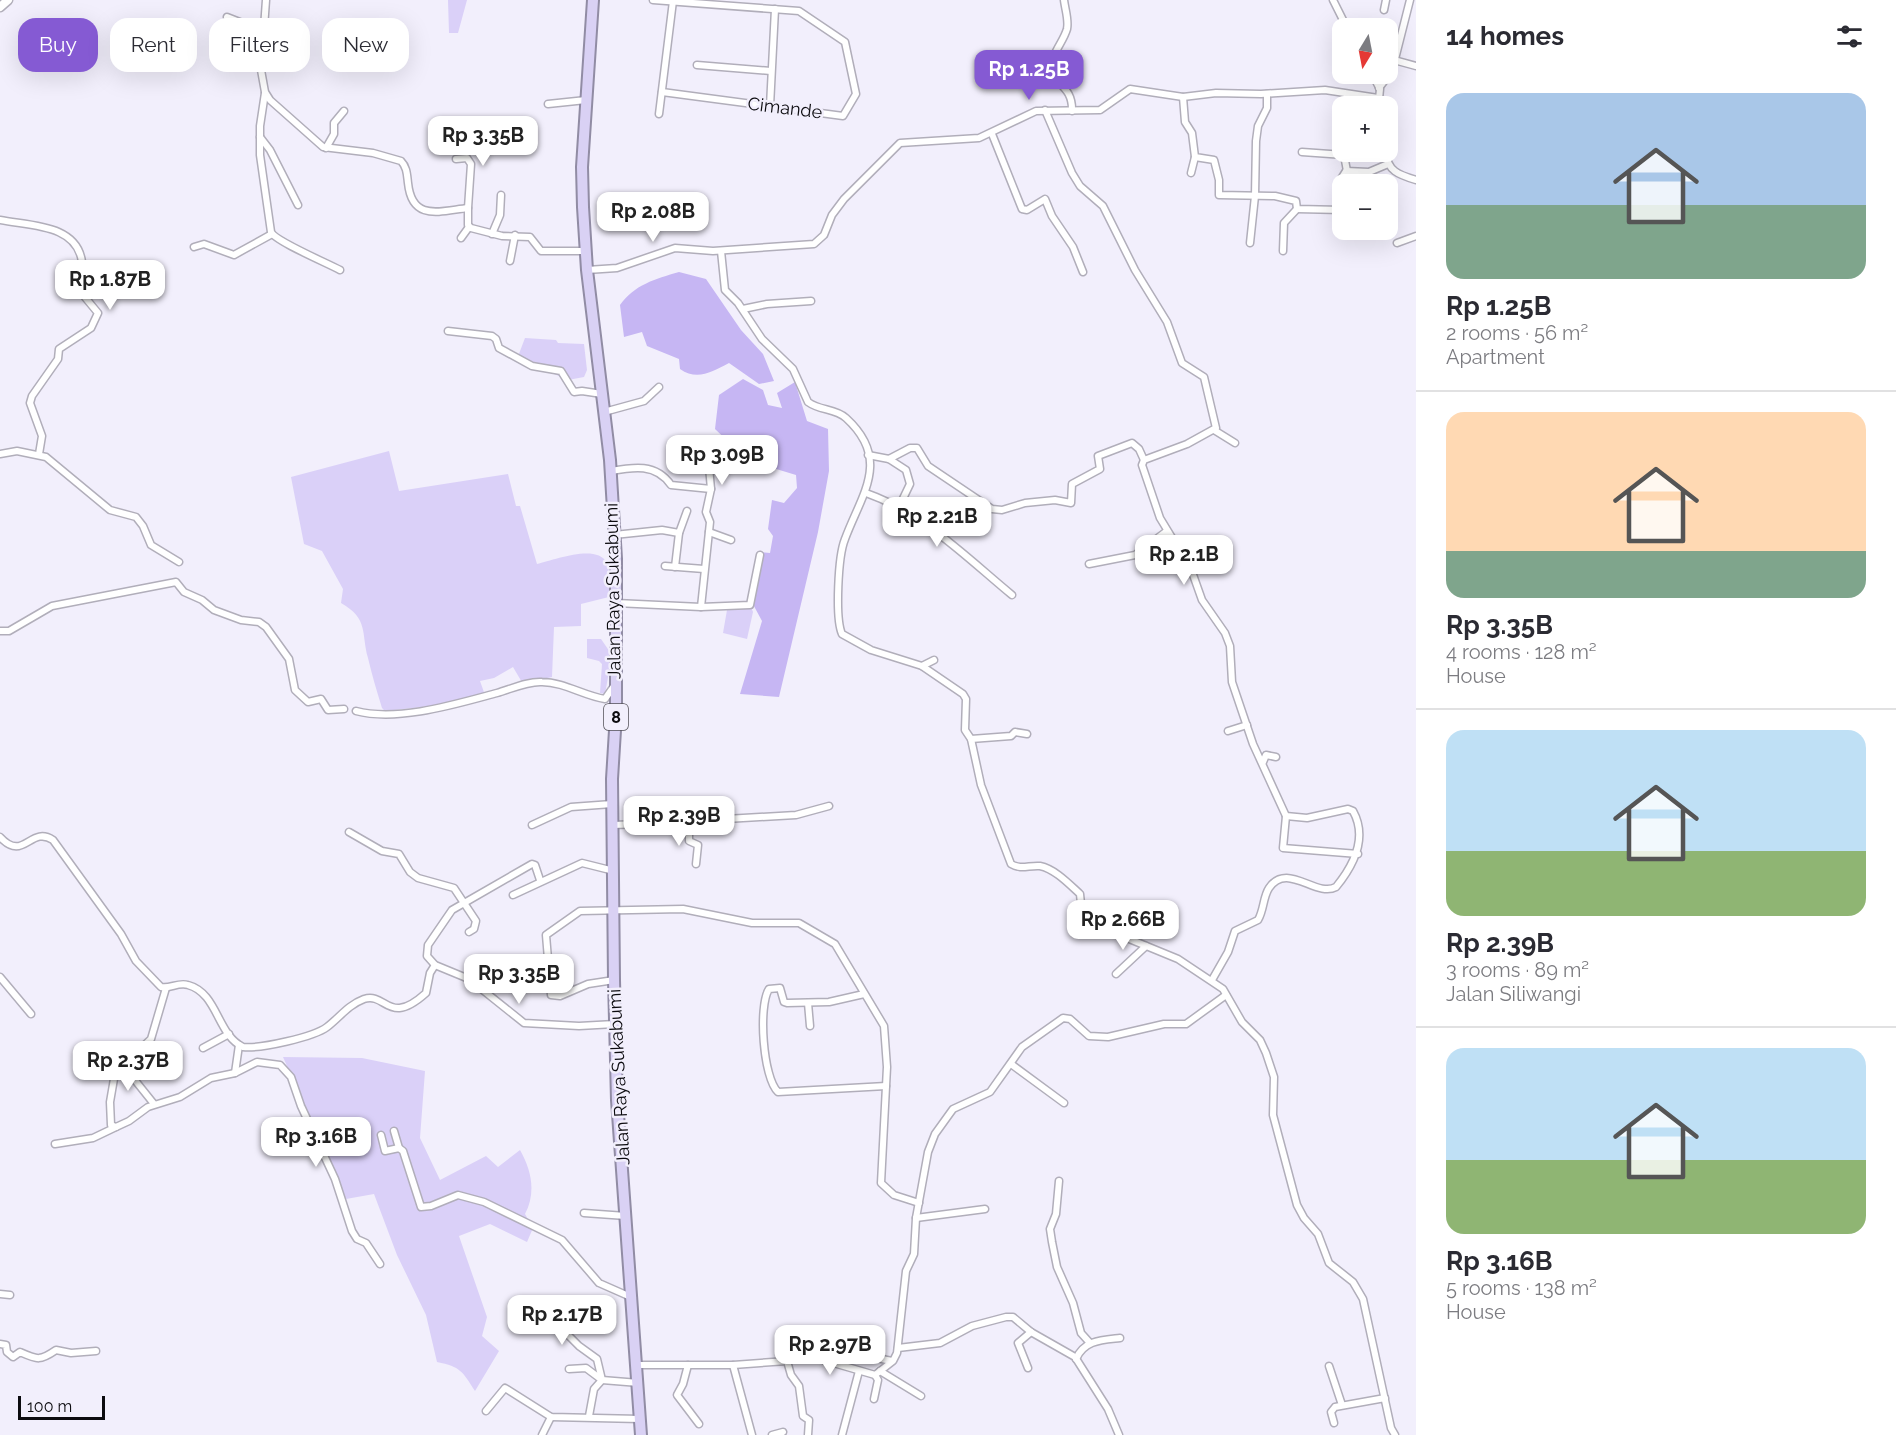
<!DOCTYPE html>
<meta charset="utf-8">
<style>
body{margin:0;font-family:Raleway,sans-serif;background:#f7f7f7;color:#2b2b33;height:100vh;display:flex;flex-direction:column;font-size:22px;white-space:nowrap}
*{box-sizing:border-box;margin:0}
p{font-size:20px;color:#7c7c81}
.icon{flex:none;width:33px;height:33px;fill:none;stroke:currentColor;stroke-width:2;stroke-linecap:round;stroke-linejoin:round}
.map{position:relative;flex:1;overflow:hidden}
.side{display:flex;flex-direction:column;background:#fff;width:480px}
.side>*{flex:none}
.banner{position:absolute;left:18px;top:18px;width:570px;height:54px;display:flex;gap:12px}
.needle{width:39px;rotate:190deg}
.controls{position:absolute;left:1332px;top:18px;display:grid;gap:12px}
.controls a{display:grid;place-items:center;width:66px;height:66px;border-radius:12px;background:#fff;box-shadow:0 6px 24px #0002;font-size:30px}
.scale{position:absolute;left:18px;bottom:15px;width:87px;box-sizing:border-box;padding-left:6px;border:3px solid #0c0b0f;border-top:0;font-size:16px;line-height:21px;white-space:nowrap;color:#0c0b0f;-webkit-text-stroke:4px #f2effc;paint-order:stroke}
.price{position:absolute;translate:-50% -51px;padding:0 14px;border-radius:12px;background:#fff;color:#222;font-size:20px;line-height:39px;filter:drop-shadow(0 2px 3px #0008)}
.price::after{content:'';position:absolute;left:50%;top:36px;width:18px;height:14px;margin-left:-9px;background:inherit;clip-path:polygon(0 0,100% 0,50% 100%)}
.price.active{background:#855ad3;color:#fff}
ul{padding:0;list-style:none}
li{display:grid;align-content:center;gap:12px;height:318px;padding:0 30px}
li+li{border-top:2px solid #e1e1e2}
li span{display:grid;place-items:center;height:186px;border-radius:18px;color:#555}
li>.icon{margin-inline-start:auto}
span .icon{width:108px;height:108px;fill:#fffc;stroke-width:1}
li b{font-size:26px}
h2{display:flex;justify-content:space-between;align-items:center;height:72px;padding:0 30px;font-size:26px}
.tag{padding:0 21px;border-radius:18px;background:#fff;box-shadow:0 6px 24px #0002;font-size:21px;line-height:54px}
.tag.active{background:#855ad3;color:#fff}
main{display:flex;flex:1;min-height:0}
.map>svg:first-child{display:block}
</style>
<main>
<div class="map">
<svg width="1416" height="1435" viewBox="0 0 1416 1435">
<rect width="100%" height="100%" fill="#f2effc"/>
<g fill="#dad0f8">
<path d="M448 0H467L458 33H449Z"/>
<path d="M525 338 556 340 558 343 584 344 587 370 584 377 568 380 554 374 524 366 517 359Z"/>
<path d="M389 451 399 491 508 474 516 506H520L537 564C554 560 597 543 607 563 611 572 611 586 613 596L581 604V626L554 627 552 677 523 684 513 667 494 678 480 681 485 695 442 708 431 706 385 711 382 708C377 692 372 675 368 658 361 633 369 619 341 603L343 589 322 551 304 544 291 477Z"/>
<path d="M751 607 753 612 747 639 723 633 727 610Z"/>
<path d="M587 639H601L612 655 605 694 600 693 602 664 599 661 587 658Z"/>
<path d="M283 1057 362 1058 425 1071 420 1138 440 1180 486 1156 498 1167 520 1150C532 1171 536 1193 525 1214L533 1228 527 1242 490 1224 459 1236 487 1317 482 1336 499 1351 475 1391C462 1371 461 1367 437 1362L426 1315 397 1255 374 1194 346 1199Z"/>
</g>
<g fill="#c6b6f3">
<path d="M679 272 706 279 741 330 763 354 774 381 759 384 729 363C712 372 697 381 680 369L679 359 647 346 642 332 624 337 620 305C634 285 655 279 679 272Z"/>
<path d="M743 379 763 390 768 405 782 408 777 393 795 382 807 421 828 429 829 471 818 532 779 697 740 694 762 621 748 595 758 552 770 553 773 536 768 529 772 500 784 503 797 488 796 475 763 465 757 470 742 467 737 450 715 429 719 395Z"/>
</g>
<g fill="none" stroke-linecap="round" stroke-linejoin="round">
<defs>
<g id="street">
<path d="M266 0 261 70 265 92 270 100 323 147 373 153 401 161C407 167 407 175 408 183 412 222 440 211 468 208V225L471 228 502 236 530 237 541 251H585"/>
<path d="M653 0 799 11 845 42 856 94 843 116 662 92"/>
<path d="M1064 0C1065 9 1069 20 1067 29 1063 43 1051 53 1052 69 1053 85 1073 85 1072 111"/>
<path d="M1333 0 1347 28"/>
<path d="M1384 10 1386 0"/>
<path d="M227 17 265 32"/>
<path d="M1394 60 1416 66"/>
<path d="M697 65 771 71"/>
<path d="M1372 74 1380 89 1379 99"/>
<path d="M1379 88 1392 71 1410 0"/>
<path d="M265 93 260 126V155L271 232C275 241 327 263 340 270"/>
<path d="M1183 97 1185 122 1192 133 1195 157 1214 160 1219 180V195L1275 196 1296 201 1297 209 1342 210"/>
<path d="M548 104 586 100"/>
<path d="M770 106 775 9"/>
<path d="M1045 110 1072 173 1080 186 1103 206 1135 270 1167 322 1182 363 1204 377 1216 428 1187 444 1144 460 1142 465 1160 518 1191 569 1202 600 1225 633 1230 646 1232 682 1253 744 1286 816 1307 818 1348 809 1353 811C1368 838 1354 865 1336 887 1316 898 1287 861 1269 888 1263 897 1264 910 1258 920L1235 931 1228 952 1212 980"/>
<path d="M659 114 673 1"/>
<path d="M992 134 1022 209 1027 210 1045 199 1052 216 1073 247 1083 272"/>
<path d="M260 137 270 150 298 205"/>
<path d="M326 148 334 134V123L344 111"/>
<path d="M1302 152 1344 155 1347 171"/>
<path d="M1386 152C1387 171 1399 175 1416 180"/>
<path d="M456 159 467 158 471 164 468 208"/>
<path d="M1191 173 1195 157"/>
<path d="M1342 207 1341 179 1346 171 1369 172 1388 164"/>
<path d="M0 220C30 226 77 224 82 262 84 273 79 281 79 290L98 313 91 328 59 349 58 359 32 396 30 403 42 436 39 454"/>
<path d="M492 234 500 215 501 195"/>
<path d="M461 238 469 227"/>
<path d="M1250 243 1255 196 1256 141 1258 126 1267 108V94"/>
<path d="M1397 243 1416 236"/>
<path d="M194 247 204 244 234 255 272 234"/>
<path d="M721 251 725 290 738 303 762 339 793 369 808 402C820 411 835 408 846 418 892 460 861 495 845 539 838 556 835 618 842 634L871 650 922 666 963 694 966 699 965 730 971 739 981 785 1011 864C1021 870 1029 865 1040 866 1055 869 1069 884 1080 894L1082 914 1088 922 1178 959 1223 989 1242 1022 1260 1040 1266 1053 1274 1077 1273 1115 1297 1205 1304 1218 1318 1234 1329 1263 1353 1282 1363 1299 1391 1428 1395 1435"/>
<path d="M1283 251 1284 223 1297 209"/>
<path d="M510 261 515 235"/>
<path d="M587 270 617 268 675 248 713 251 814 244 824 235 832 215 844 199 900 143 979 138 1036 111 1100 110 1130 89 1183 97 1216 93 1261 94 1325 90 1378 98 1384 106"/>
<path d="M743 309 767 304 811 301"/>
<path d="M448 331 492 336 496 339 499 348 532 366 561 371 574 392 582 391 602 394"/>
<path d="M604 412 644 401 659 387"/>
<path d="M1214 430 1235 443"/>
<path d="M0 454 17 451 46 457 110 510 136 517 143 526 151 545 179 562"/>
<path d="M868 455 889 459 906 470 910 484 899 507"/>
<path d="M889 459 910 448H917L928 466 992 509 1002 510 1025 503 1055 500 1071 503 1072 484 1100 469 1098 456 1132 443 1139 449 1144 460"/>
<path d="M709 467 711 489"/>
<path d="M611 471C633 467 656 463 671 485L711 489 706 512 710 522 701 607"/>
<path d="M866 493C923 513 966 557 1012 595"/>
<path d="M709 532 731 540"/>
<path d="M614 535 662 530 679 533"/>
<path d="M1089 564 1135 555 1167 531"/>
<path d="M665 566 704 569"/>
<path d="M675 567 679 533 687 511"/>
<path d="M616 603 701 607 750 605 760 555"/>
<path d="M0 631H9L52 606 176 582 184 592 202 600 214 610 241 620 259 622 266 627 289 659 295 690 308 702 321 699 328 710 344 709"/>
<path d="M922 666 934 660"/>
<path d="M356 711C398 722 456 704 497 693 511 689 528 681 542 682 564 682 584 696 605 699L614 686"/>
<path d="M1228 731 1247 725"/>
<path d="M971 739 1011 736 1015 732 1027 734"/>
<path d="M1263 762 1266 755 1276 757"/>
<path d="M1286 816 1283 848 1358 854"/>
<path d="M532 825 571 807 612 804"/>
<path d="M612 825 675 823 689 828 726 819 796 815 829 806"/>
<path d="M689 828V841L698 845 696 864"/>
<path d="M349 832 382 851 399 854 410 872 418 878 454 888 476 921 474 929 469 932"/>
<path d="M0 837C24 863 30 825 53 840L121 934 136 961 161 987C170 989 178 982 188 985 218 993 217 1035 243 1047 260 1049 314 1037 327 1027 340 1017 348 1005 364 999 387 992 388 1027 426 993L430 973 435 965"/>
<path d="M540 880 535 865 532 864 452 910 428 945 427 956 435 965 469 979 524 1023 579 1026 615 1024"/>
<path d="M513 895 582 863 614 871"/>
<path d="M1116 974 1146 946"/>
<path d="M0 977 31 1014"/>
<path d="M614 980 588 984 560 996 551 995 546 935 580 911 683 909 752 923H799L835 944 884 1026 887 1067 881 1183 894 1195 919 1203"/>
<path d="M166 988 151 1039 115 1073 110 1102 111 1125 116 1127 129 1121 148 1107 180 1097 211 1078 235 1073 257 1062 280 1065 291 1077 301 1106 335 1179 352 1231 357 1239 366 1243 380 1264"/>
<path d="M864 994 829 1002 787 1003 784 1002 780 988 769 989C758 1006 763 1078 778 1092L886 1086"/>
<path d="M808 1003 810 1026"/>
<path d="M203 1048 229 1034"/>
<path d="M122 1064 154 1104"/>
<path d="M1011 1064 1064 1103"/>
<path d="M235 1073 239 1045"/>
<path d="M394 1131 399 1148"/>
<path d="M381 1135 385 1151 399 1148 403 1151 421 1207 431 1206 458 1195 484 1202 562 1240 599 1283 633 1298"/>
<path d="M55 1144 93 1138 116 1127"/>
<path d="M1059 1181 1056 1214 1050 1229 1052 1242 1057 1267 1073 1303 1081 1333 1090 1343"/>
<path d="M584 1213 626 1216"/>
<path d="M916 1218 985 1209"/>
<path d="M0 1294 10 1295"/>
<path d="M544 1311 579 1346 597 1359 602 1380 594 1389 589 1416"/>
<path d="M0 1344 6 1345 7 1352 13 1357 20 1352C38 1360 40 1361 56 1350L71 1353 96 1351"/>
<path d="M898 1348 940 1343 972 1326 1006 1317H1013L1031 1332 1075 1357 1108 1409 1119 1435"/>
<path d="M851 1353 892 1361"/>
<path d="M1076 1359C1084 1340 1102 1340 1120 1338"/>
<path d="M787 1361 791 1375 799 1386 803 1416 809 1420 808 1435"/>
<path d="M638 1365H733L787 1361 806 1355 875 1375 893 1361 897 1353 906 1271 914 1254 916 1218 928 1152 935 1134 953 1109 990 1092 1022 1047 1063 1018 1070 1019 1089 1036 1108 1037 1164 1024H1186L1226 995"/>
<path d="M688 1365 683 1384 677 1395 699 1424"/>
<path d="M733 1365 752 1435"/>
<path d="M1329 1366 1342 1405"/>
<path d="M1028 1368 1018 1343 1031 1332"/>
<path d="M569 1369 586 1368 602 1380 639 1383"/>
<path d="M880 1371 921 1396"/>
<path d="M874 1399 878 1380 875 1375"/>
<path d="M486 1411 505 1388 551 1417 640 1419"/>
<path d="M1334 1423 1331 1412 1335 1407 1385 1398"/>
<path d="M542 1435 551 1417"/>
<path d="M772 1435 783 1432"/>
<path d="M842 1435 859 1371"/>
</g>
<path id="secondary" d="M0 7 8 0"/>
<path id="highway" d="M593 0 582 167 583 207 587 270 610 460 616 559V714L612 779 614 980 617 1100 641 1435"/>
</defs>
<use href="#street" stroke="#b1aeba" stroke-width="9"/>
<use href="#secondary" stroke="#b1aeba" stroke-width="11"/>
<use href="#highway" stroke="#918ca4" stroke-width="14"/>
<use href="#street" stroke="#fff" stroke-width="6"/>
<use href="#secondary" stroke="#fff" stroke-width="8"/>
<use href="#highway" stroke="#d9d1f4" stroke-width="10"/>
</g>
<g text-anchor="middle" stroke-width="5" stroke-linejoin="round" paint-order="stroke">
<rect fill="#f2effc" stroke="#514f56" stroke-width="1.5" x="604" y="704" width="24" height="26" rx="4.5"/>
<g font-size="16" font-weight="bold" fill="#0c0b0f">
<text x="616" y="723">8</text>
</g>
<g font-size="18" fill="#0c0b0f" stroke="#f2effc">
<text transform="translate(785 108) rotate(7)" y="6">Cimande</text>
<text transform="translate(613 591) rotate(-91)" y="6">Jalan Raya Sukabumi</text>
<text transform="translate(619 1077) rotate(-93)" y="6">Jalan Raya Sukabumi</text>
</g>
</g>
</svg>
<div class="controls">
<a><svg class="needle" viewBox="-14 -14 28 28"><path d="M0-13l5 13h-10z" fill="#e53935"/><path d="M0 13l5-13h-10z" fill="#7c7c81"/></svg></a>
<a>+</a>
<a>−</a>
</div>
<div class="scale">100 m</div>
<b class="price active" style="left:1029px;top:101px">Rp 1.25B</b>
<b class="price" style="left:483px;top:167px">Rp 3.35B</b>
<b class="price" style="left:653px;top:243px">Rp 2.08B</b>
<b class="price" style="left:110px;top:311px">Rp 1.87B</b>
<b class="price" style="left:722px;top:486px">Rp 3.09B</b>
<b class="price" style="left:937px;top:548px">Rp 2.21B</b>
<b class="price" style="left:1184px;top:586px">Rp 2.1B</b>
<b class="price" style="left:679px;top:847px">Rp 2.39B</b>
<b class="price" style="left:1123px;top:951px">Rp 2.66B</b>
<b class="price" style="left:519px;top:1005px">Rp 3.35B</b>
<b class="price" style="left:128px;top:1092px">Rp 2.37B</b>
<b class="price" style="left:316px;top:1168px">Rp 3.16B</b>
<b class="price" style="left:562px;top:1346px">Rp 2.17B</b>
<b class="price" style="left:830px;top:1376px">Rp 2.97B</b>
<div class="banner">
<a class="tag active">Buy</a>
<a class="tag">Rent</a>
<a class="tag">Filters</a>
<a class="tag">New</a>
</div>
</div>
<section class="side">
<h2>14 homes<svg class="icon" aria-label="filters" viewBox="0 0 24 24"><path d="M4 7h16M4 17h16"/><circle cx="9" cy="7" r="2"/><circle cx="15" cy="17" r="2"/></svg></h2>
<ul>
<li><span style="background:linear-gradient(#a9c7e8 60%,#7fa58c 0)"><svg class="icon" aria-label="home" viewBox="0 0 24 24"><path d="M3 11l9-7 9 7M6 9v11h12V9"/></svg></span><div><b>Rp 1.25B</b><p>2 rooms · 56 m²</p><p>Apartment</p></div></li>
<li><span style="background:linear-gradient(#ffd9b3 75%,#7fa58c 0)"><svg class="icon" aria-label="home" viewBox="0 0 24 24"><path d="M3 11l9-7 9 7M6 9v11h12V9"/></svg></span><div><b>Rp 3.35B</b><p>4 rooms · 128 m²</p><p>House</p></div></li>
<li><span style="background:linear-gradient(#bfe0f5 65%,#8fb573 0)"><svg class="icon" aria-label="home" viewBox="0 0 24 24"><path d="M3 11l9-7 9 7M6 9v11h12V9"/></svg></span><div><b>Rp 2.39B</b><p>3 rooms · 89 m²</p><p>Jalan Siliwangi</p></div></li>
<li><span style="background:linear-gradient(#bfe0f5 60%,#8fb573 0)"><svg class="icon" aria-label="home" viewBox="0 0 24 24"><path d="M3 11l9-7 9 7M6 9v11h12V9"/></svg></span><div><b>Rp 3.16B</b><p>5 rooms · 138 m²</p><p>House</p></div></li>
</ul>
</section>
</main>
